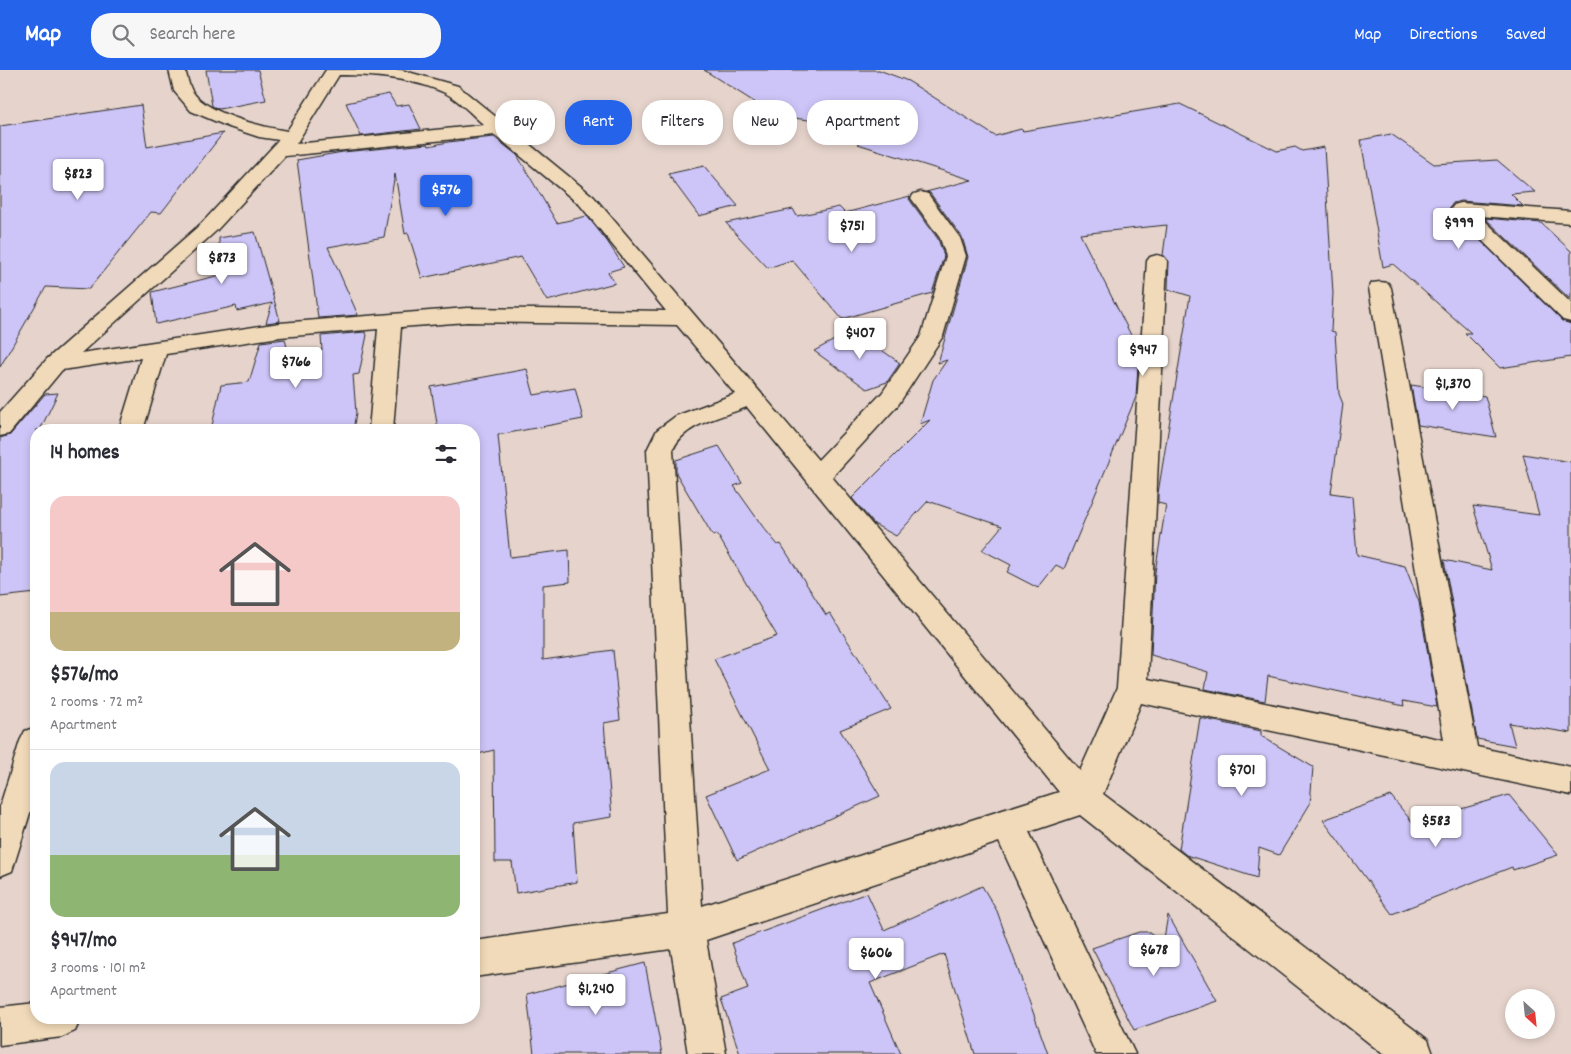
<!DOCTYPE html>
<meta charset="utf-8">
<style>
body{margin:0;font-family:Dekko,sans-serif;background:#f7f7f7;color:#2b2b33;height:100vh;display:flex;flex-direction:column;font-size:19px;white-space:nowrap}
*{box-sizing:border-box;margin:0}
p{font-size:16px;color:#7c7c81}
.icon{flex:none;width:28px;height:28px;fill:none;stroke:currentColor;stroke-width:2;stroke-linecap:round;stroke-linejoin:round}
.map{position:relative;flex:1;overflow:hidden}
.details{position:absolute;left:30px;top:354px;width:450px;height:600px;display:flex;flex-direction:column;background:#fff;border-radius:20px;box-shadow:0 2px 8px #0003}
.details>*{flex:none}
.hud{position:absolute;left:495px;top:30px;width:475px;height:45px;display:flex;gap:10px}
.needle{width:32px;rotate:153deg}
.controls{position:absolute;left:1505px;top:919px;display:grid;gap:10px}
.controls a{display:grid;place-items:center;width:50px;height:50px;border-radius:50%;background:#fff;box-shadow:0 2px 8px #0003;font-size:25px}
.price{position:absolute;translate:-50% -42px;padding:0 11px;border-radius:5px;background:#fff;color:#222;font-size:16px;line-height:32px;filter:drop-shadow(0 1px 2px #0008)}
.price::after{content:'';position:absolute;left:50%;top:30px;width:15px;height:11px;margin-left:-8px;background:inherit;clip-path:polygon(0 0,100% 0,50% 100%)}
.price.active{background:#2563eb;color:#fff}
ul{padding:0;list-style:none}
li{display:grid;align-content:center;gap:10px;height:265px;padding:0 20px}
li+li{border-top:1px solid #e1e1e2}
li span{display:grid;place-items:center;height:155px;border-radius:15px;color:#555}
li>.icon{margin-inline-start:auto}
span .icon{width:90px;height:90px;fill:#fffc;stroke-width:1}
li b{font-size:21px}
h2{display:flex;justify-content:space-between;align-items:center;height:60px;padding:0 20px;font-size:21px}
.chip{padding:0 18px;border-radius:20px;background:#fff;box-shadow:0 2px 8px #0003;font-size:18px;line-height:45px}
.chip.active{background:#2563eb;color:#fff}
header{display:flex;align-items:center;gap:30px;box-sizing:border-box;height:70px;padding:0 25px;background:#2563eb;color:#fff}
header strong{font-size:24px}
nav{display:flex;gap:28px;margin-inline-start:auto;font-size:18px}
.search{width:350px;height:45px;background:#f7f7f7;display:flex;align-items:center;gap:12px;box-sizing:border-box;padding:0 18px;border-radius:20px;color:#7c7c81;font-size:19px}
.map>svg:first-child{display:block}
</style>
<header>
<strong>Map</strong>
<div class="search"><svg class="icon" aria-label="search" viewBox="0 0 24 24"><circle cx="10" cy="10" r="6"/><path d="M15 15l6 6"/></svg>Search here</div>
<nav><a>Map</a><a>Directions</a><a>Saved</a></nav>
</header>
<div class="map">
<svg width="1571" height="984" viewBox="0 0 1571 984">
<rect width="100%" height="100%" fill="#e6d4cc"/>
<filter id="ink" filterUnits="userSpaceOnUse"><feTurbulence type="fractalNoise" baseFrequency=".02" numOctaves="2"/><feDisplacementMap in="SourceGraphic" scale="10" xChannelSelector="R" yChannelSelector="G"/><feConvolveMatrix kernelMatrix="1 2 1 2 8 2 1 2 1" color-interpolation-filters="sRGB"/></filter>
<g filter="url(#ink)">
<g fill="#cdc5f7" stroke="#2b2b2b">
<path d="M206 0H258L266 30 219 39 212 36Z"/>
<path d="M704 0H879L908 11 995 66 1021 59 1023 61 1180 34 1277 81 1295 77 1302 81 1324 77 1333 223 1331 261 1335 262 1339 324 1343 334 1331 423 1352 426 1357 485 1405 496 1419 532 1437 637 1403 631 1404 636 1268 606 1265 631 1205 619 1208 602 1151 585 1155 502 1166 435 1158 433V423L1190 226 1168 219 1169 191 1163 185 1167 155 1080 164 1139 281 1136 327 1064 499 1056 495 1038 518 1007 502 1011 495 982 480 1002 456 928 431 896 466 874 454 852 428 930 350 920 354 933 310 947 290 938 293 968 187 962 167 930 123 926 122 972 110 858 74 876 59 786 47 781 49Z"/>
<path d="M389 24 396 36 409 34 421 59 361 66 346 33Z"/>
<path d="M141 35 147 77 223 63 161 143 151 142 89 219 46 217 0 297V56Z"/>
<path d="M1391 64 1434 94 1497 90 1535 122 1511 124 1523 136 1461 131 1453 133 1449 139 1562 251 1571 254V287L1500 298 1465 263H1471L1393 194 1383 197 1361 70Z"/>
<path d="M494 67 517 85 557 153 587 146 607 171 624 197 608 202 615 213 547 231 521 187 422 208 409 166 408 163 405 164 395 104 384 167 328 177 358 245 318 248 297 90 343 82 428 74 429 76 448 72Z"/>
<path d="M704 96 738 136 699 146 668 104Z"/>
<path d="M910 126 909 129 938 169 944 186 932 223 842 249 792 190 768 198 726 153 793 139 797 146 839 137 845 143Z"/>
<path d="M1485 148 1541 153 1571 181V230Z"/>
<path d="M255 162 280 251 266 253 272 233 237 241 236 236 156 254 152 222 220 205 219 168Z"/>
<path d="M853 260 900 293 887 312 867 319 814 281Z"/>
<path d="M365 262 367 265 359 304 353 305 356 343 353 360H211L221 315 249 312 261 272 285 269 289 286 322 280 321 266Z"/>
<path d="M527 299 534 325 575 318 583 349 498 365 510 487 569 480 570 512 543 515V590L613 580 620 650 604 653 612 747 573 753 577 812 516 823 512 792H495L494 680 474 685V360H438L431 317Z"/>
<path d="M1411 315 1485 326 1496 367 1418 355Z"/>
<path d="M58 323 40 360H36V523L0 527V368L10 365 45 324Z"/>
<path d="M719 376 742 413 734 416 763 457 778 475 781 474 826 545 830 543 891 639 840 660 880 726 737 790 706 725 770 699 714 589 777 566 717 464 713 466 676 403V390Z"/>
<path d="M1523 384 1571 392V663L1509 653 1515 676 1477 669 1444 490 1492 500 1473 436 1539 445Z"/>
<path d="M1200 648 1261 661V666L1313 697 1310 734 1279 785 1259 778 1257 808 1186 785 1179 779Z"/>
<path d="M1509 725 1558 785 1513 800 1512 797 1392 844 1323 750 1391 726 1413 753Z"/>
<path d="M982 816 997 841 1048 984H975L944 884 870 913 901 984H740L721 929 748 919 732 873 867 823 884 860Z"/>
<path d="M1168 845 1217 931 1134 960 1092 878 1139 862H1150L1162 880Z"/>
<path d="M645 893 662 984H534L527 924Z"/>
</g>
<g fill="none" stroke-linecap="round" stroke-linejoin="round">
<defs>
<g id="street">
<path d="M169 0H185C187 6 188 13 191 19 203 43 262 57 287 61L326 0H401L458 16 594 127 818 390 882 323 921 266 946 186 940 168 911 128 914 124 921 122 928 124 960 168 966 186 943 266 898 335 832 407 1080 701 1117 618 1147 191 1150 187 1157 185 1164 187 1167 191 1148 609 1444 670 1369 218 1372 213 1380 212 1388 213 1391 218 1477 677 1571 697V725L1141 633 1103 724 1428 970 1433 984H1383L1080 745 1029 762 1135 984H1096L999 772 706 870 726 984H688L671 879 474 907V871L668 844 647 380 657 360 676 346 735 324 677 255 467 252 401 257 393 360H369L378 259 280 267 166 284 143 360H119L141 288 62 300 9 364 0 366V342L47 289 202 153 279 70 259 67 229 57 191 41 174 21ZM339 5C374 5 413 8 445 23 459 30 472 45 484 55L296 74ZM495 65 580 135 666 241 467 238 280 253 81 283 216 161 285 86ZM747 337 1059 722 702 836 673 380C683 354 722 347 747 337Z"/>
<path d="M1461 133 1571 141V153L1480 146 1571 233V252L1563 250 1454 143 1451 139 1454 135Z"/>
<path d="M36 657V724L12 801 0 806V736L20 671 25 661Z"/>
<path d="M36 933V948H81L75 961 62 967 0 975V937Z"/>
</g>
</defs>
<use href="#street" stroke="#2b2b2b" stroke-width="3"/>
<use href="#street" fill="#f1dab9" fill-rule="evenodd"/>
</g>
</g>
</svg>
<div class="controls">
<a><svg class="needle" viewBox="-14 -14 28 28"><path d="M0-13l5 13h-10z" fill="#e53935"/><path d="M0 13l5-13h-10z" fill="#7c7c81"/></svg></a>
</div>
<b class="price" style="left:78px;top:131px">$823</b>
<b class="price active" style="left:446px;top:147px">$576</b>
<b class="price" style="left:1459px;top:180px">$999</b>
<b class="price" style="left:852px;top:183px">$751</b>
<b class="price" style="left:222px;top:215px">$873</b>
<b class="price" style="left:860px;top:290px">$407</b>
<b class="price" style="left:1143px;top:307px">$947</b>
<b class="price" style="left:296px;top:319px">$766</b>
<b class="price" style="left:1453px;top:341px">$1,370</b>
<b class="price" style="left:1242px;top:727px">$701</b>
<b class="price" style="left:1436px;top:778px">$583</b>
<b class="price" style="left:1154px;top:907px">$678</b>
<b class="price" style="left:876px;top:910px">$606</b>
<b class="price" style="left:596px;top:946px">$1,240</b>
<div class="hud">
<a class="chip">Buy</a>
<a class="chip active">Rent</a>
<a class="chip">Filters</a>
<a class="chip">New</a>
<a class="chip">Apartment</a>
</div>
<section class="details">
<h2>14 homes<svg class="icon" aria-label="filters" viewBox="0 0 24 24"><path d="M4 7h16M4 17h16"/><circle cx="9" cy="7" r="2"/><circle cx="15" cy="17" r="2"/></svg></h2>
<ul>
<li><span style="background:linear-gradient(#f6c9c9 75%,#c2b280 0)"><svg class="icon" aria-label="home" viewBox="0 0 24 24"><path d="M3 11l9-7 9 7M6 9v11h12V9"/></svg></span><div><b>$576/mo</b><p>2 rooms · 72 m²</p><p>Apartment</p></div></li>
<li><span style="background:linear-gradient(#c9d6e8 60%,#8fb573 0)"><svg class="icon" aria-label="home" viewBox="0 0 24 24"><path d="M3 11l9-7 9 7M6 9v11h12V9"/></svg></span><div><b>$947/mo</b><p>3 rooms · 101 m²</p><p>Apartment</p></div></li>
</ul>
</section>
</div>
